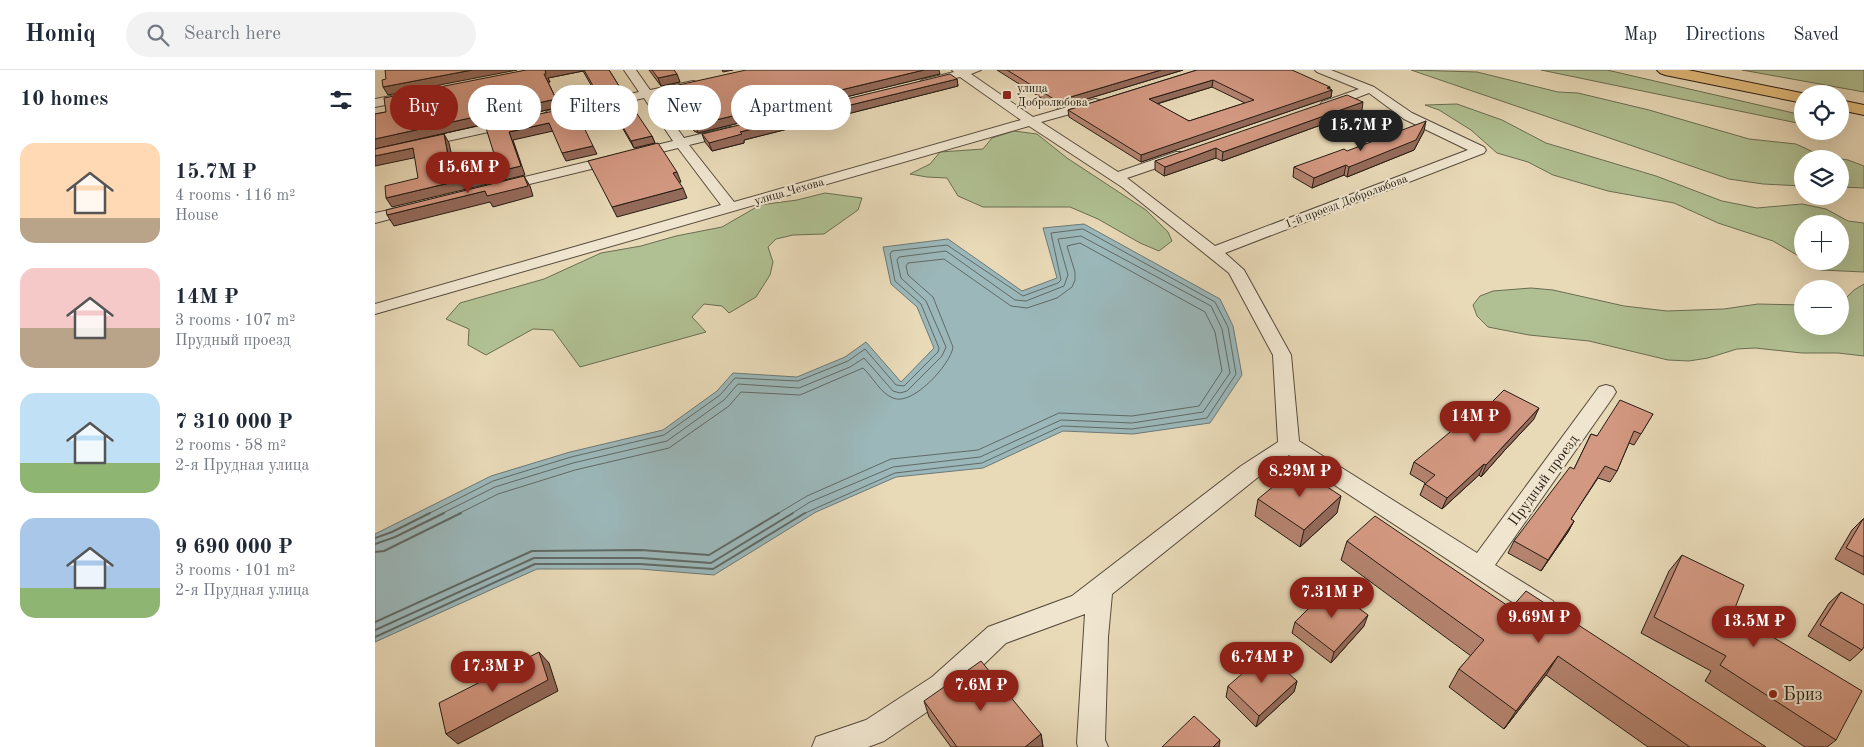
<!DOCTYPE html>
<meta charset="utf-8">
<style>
body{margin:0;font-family:"Old Standard TT",serif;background:#f2f2f3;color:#1f2937;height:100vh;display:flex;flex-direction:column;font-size:19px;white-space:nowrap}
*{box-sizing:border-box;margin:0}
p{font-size:16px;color:#747a83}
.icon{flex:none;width:28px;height:28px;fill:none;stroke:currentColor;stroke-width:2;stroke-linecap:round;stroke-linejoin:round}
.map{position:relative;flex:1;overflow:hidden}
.details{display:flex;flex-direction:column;background:#fff;width:375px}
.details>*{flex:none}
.guide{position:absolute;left:15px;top:15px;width:475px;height:45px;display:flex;gap:10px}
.fabs{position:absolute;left:1419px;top:15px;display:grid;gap:10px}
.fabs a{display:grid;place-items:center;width:55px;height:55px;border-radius:50%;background:#fff;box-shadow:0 5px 20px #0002;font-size:25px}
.price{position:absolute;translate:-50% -42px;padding:0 11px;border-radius:18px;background:#8f2418;color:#fff;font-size:16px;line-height:32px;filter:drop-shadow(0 1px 2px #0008)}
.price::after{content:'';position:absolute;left:50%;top:30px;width:15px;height:11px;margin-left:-8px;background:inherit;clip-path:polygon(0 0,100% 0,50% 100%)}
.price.on{background:#222;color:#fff}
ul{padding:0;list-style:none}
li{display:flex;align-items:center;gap:15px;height:125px;padding:0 20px}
li span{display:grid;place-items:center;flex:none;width:140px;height:100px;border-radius:15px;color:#555}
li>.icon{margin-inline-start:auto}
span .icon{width:60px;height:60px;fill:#fffc;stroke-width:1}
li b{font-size:21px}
h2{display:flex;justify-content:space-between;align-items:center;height:60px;padding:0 20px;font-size:21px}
.pill{padding:0 18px;border-radius:22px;background:#fff;box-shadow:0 5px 20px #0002;font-size:18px;line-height:45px}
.pill.on{background:#8f2418;color:#fff}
header{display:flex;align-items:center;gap:30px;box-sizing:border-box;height:70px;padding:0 25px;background:#fff;border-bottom:1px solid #e0e1e3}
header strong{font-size:24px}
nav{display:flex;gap:28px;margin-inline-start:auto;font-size:18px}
.search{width:350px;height:45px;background:#f2f2f3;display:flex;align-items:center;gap:12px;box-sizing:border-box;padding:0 18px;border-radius:28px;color:#747a83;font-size:19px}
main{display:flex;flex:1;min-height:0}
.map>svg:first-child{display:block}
</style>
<header>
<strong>Homiq</strong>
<div class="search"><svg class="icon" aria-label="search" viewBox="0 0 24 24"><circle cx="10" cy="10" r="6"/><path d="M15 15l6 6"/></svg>Search here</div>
<nav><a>Map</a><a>Directions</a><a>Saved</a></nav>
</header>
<main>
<section class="details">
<h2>10 homes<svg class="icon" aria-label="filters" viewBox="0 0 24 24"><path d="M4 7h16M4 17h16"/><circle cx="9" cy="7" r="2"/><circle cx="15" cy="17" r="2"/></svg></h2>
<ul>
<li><span style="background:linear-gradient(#ffd9b3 75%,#b9a48a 0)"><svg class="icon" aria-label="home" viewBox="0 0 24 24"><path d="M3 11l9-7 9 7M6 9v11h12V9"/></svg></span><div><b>15.7M ₽</b><p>4 rooms · 116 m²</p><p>House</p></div></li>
<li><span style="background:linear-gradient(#f6c9c9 60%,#b9a48a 0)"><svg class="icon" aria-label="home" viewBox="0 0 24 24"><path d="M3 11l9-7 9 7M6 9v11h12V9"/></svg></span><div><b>14M ₽</b><p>3 rooms · 107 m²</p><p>Прудный проезд</p></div></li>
<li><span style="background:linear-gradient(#bfe0f5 70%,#8fb573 0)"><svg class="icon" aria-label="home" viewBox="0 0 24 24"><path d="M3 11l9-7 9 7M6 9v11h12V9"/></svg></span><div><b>7 310 000 ₽</b><p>2 rooms · 58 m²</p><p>2-я Прудная улица</p></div></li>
<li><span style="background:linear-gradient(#a9c7e8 70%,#8fb573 0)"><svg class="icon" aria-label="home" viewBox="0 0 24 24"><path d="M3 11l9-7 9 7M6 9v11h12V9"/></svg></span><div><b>9 690 000 ₽</b><p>3 rooms · 101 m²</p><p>2-я Прудная улица</p></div></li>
</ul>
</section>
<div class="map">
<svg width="1489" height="677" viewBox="0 0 1489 677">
<rect width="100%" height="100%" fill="#e8d9b7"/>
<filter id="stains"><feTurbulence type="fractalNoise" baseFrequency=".004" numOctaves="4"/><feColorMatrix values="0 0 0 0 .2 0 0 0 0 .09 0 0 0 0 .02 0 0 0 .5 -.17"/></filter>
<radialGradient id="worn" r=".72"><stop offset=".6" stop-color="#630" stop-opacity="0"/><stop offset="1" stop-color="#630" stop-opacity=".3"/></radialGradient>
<g fill="#b0c092" stroke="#6a6e53">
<path d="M1036 0 1102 2 1183 22 1203 23 1274 40 1374 69 1421 74 1447 86 1473 90 1489 96V118L1465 117V89H1428L1427 116 1388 114 1354 109Z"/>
<path d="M1166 0H1232L1427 45V54Z"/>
<path d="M1367 0H1489V22Z"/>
<path d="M1082 34 1127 50 1171 73 1281 106 1347 131 1382 138 1427 134 1451 139 1473 151 1489 153V202L1446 200 1433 191H1465V154H1428L1427 188 1398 171 1343 153 1299 133 1233 121 1178 105 1153 92 1122 83 1096 60 1064 40 1050 35Z"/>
<path d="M639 61 662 64 692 88 771 140 793 162 797 171 784 181 765 173 723 149 695 137H608L583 126 572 108 552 107 535 104 555 94 565 82 608 79 617 68Z"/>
<path d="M450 123 487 128 483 140 449 164 418 165 401 169 393 177 398 192 395 205 381 227 354 243 347 236 329 234 317 247 331 262 205 297 178 260 158 259 111 285 93 275 94 259 71 249 85 233 169 209 226 183 266 176 301 166 347 157 385 135 422 130Z"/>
<path d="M1489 214V286L1463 283H1427L1380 278 1362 279 1333 288 1314 291 1293 290 1214 271 1154 265 1113 257 1102 246 1098 235 1105 226 1118 221 1156 218 1178 220 1249 236 1292 241 1349 239 1383 234 1427 235 1428 256H1465V234L1479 220Z"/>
</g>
<path fill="#9bb7b9" stroke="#6c7977" d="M709 154 845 229 858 256 867 305 835 353 758 364 688 361 608 398 521 407 441 442 339 505 265 499H162L0 572V464L116 406 195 382 288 360 342 321 358 303 422 307 470 287 491 272 526 312 559 278 542 237 516 214 508 177 573 169 647 221 682 208 668 158Z"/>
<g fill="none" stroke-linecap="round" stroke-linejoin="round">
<g stroke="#606a66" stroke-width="1">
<path d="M53 444 118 411 196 387 289 365 345 325 360 308 423 311 473 291 490 279 521 315 529 316 563 282 564 278 546 234 520 211 515 184 517 181 572 175 648 226 683 213 686 210 676 163 708 159 840 232 853 257 861 304 832 348 757 359 687 356 607 393 520 403 428 444"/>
<path d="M66 444 120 417 198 393 292 371 349 330 363 314 424 318 475 297 489 288 518 321 525 323 532 321 567 286 571 277 551 231 526 208 522 190 524 187 571 181 640 230 651 231 689 216 693 205 683 169 706 166 836 236 847 259 855 303 828 342 757 353 686 350 605 387 518 397 435 432 416 444"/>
<path d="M83 444 123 424 200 400 294 378 354 336 366 322 425 325 488 298C498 307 505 323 518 328 537 337 576 294 578 277L558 227 533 205 531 196 533 193 569 189 636 236 652 238 682 228 697 217 700 210V202L692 176 705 173 830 242 840 262 847 301 824 336 757 346 684 343 603 380 516 389 432 426 402 444"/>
</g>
<g stroke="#606a66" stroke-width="2">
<path d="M0 468 17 462 55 443"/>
<path d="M0 474 20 467 69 443"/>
<path d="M0 482 9 481 86 443"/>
<path d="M0 552 157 481 266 480 334 485 404 443"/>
<path d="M0 560 159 488H266L336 493 418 443"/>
<path d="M0 567 160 494H265L338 499 430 443"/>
</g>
<defs>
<g id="minor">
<path d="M249 0H261L275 20 318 11 322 12 324 14 322 16 279 26 309 68 355 57 359 58 361 61 359 64 314 75 359 132 646 50 585 7 551 15 545 12 547 10 579 2 577 0H606L596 4 658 47 720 29 724 30 726 33 724 36 666 52 743 102 801 82H811L813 85 811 88 752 108 840 176 1093 80 1029 49 994 23 955 38H947L945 35 947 32 984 19 942 2 940 0H956L999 17 1037 43 1109 77 1111 80 1109 83 850 183 869 200 916 285 924 371 1102 483 1224 317 1231 315 1238 317 1241 322 1238 327 1120 495 1178 531 1182 539 1178 547 1169 550 1160 547 914 385 882 408 737 524 733 567 730 670 733 677H703L702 673 710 544 631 573 577 625 509 671 493 677H437L441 667 491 650 557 607 613 557 697 526 866 396 903 372 898 285 854 203 747 117 654 56 0 244V234L346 135 303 78 126 121 121 120 119 117 121 114 298 71 269 28 173 49 167 45 173 41 264 22Z"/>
<path d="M37 22 43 26 41 29 0 37V29Z"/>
<path d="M137 49 143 53 141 56 0 87V79Z"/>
<path d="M37 135 42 136 44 139 42 142 0 153V143Z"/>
</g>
<g id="highway">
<path d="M1282 0H1313L1431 24H1428V33L1290 5 1285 3Z"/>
<path d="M1465 30 1489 35V45L1465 40Z"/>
</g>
</defs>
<use href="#minor" stroke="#564b3d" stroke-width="2"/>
<use href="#highway" stroke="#251c14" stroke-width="2"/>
<use href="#minor" fill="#f0e6d0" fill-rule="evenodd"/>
<use href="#highway" fill="#e4bc7c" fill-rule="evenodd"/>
</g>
<g fill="#b5836f" stroke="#251c14" fill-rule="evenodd">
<path d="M151 0H234L244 16 248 24 224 29 208 1 173 8 175 12H173L185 37 0 79V44L11 42Z"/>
<path d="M274 0H299L305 12 286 16Z"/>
<path d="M622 0H808L682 38Z"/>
<path d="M822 0 957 20 956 27 766 92 694 47 693 40ZM837 17 870 33 814 51 782 34Z"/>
<path d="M565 4 323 63 319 61 293 25 290 18Z"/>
<path d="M582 9 583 16 369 70V73L337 81 330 72 327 64Z"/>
<path d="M227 31 277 66 280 73 259 78 240 45 234 46Z"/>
<path d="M987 40 847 91 841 88 789 106 780 100V91Z"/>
<path d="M1049 61 1039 80 972 107 969 105 937 118 918 107 919 97Z"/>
<path d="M1278 344 1259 375 1254 373 1242 401 1235 412 1223 408 1196 449 1199 451 1193 462 1166 501 1133 483 1139 471 1199 399 1216 364 1222 366Z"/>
<path d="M1159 349 1129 381 1106 407 1104 405 1067 439 1045 425 1050 413 1035 404 1039 392 1098 351Z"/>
<path d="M883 429 962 443 925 477 880 446Z"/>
<path d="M1488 449H1489V505L1460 489 1477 460Z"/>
<path d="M972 471 1136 538 1391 677H1273L1171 605 1129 659 1074 617 1084 599 1096 586 966 490Z"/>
<path d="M1307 485 1358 543 1461 670 1452 677H1430L1330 611 1336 601 1266 563 1294 501Z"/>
<path d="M1466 522 1487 580 1475 591 1433 566 1454 533Z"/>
<path d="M920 552 989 556 956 593 917 563Z"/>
<path d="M922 611 919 622 881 657 851 627 853 616Z"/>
<path d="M549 631 666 664 668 677H576L554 647Z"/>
</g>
<g fill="#946a5a" stroke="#251c14">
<path d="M97 0H142L13 25 8 17Z"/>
<path d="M170 0H208V1L173 8 175 12H173L169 4Z"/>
<path d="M347 0H358L348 2Z"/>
<path d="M549 0H564L565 4 323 63 320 55Z"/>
<path d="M786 0H808L682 38V31Z"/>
<path d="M302 4 305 12 286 16 283 8Z"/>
<path d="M582 9 583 16 369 70V73L337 81 334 73 365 62Z"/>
<path d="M838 10 837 17 774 36V29Z"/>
<path d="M244 16 248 24 224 29 221 21Z"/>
<path d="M955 17V21L957 20 956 27 766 92V85Z"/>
<path d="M181 29 185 37 0 79V69Z"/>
<path d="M988 32 987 40 847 91 848 82Z"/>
<path d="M237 38 240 45 234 46 231 39Z"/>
<path d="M1051 51 1049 61 1039 80 972 107 974 97Z"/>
<path d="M174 53 178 61 138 70 150 105 17 137 11 128 146 96 134 62Z"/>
<path d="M69 64 74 73 82 110 76 101Z"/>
<path d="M277 66 280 73 259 78 256 71Z"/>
<path d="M218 76 222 84 191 91 187 83Z"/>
<path d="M38 78 43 87 0 96V86Z"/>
<path d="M841 78V88L789 106 790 97Z"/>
<path d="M971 95 969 105 937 118 939 108Z"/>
<path d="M302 102 306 112 302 113 298 103Z"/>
<path d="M149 106 155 116 158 126 118 137 115 132 19 156 12 145 110 121Z"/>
<path d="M308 118 312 128 242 147 237 137Z"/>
<path d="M1164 338 1159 349 1129 381 1106 407 1111 395 1134 370Z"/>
<path d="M1109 394 1104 405 1067 439 1072 428Z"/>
<path d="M966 426 962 443 925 477 929 460Z"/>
<path d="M1199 451 1193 462 1166 501 1173 490Z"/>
<path d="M993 545 989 556 956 593 959 582Z"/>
<path d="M164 582 174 593 183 621 83 674 71 664Z"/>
<path d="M1183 586 1171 605 1129 659 1141 641Z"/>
<path d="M922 611 919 622 881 657 884 646Z"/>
<path d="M666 664 668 677H650Z"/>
<path d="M845 670 844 677H838Z"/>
</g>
<g fill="#d39881" stroke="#251c14" fill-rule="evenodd">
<path d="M10 0H97L8 17 7 10 11 9Z"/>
<path d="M151 0H170L171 4H169L181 29 0 69V44L11 42 9 28Z"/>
<path d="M209 0H234L244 16 221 21Z"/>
<path d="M277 0H299L302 4 283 8Z"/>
<path d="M371 0H549L320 55 316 53 290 18Z"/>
<path d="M632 0H786L682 31Z"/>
<path d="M822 0H917L955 17 952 18 957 20 766 85 693 40ZM838 10 879 30 814 51 774 29Z"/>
<path d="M575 4 582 9 365 62 367 64 334 73 327 64Z"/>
<path d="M972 25 988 32 848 82 841 78 790 97 780 91Z"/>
<path d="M250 26 277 66 256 71 237 38 231 39 227 31Z"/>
<path d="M199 37 218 76 187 83 174 53 134 62 146 96 11 128 10 116 43 108 38 78 0 86V79L69 64 76 101 121 90 110 55Z"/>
<path d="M1051 51 1041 70 974 97 971 95 939 108 919 97 969 79 972 81Z"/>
<path d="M283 73 302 102 298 103 308 118 237 137 213 91Z"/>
<path d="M149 106 153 116 112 126 110 121 12 145 11 140Z"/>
<path d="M1129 320 1164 338 1134 370 1111 395 1109 394 1072 428 1050 414 1060 405 1039 392 1092 348 1098 351Z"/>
<path d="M1245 330 1278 344 1266 364 1259 361 1242 401 1230 396 1196 449 1199 451 1173 490 1139 471 1195 397 1199 399 1216 364 1222 366Z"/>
<path d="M922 397 966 426 929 460 883 429Z"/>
<path d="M1000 446 1136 538 1151 521 1391 677H1315L1183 586 1141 641 1084 599 1109 570 972 471Z"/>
<path d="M1488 449H1489V487L1471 478Z"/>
<path d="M1307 485 1369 515 1358 543 1487 621 1461 670 1345 595 1351 586 1279 547Z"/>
<path d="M955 517 993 545 959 582 920 552Z"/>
<path d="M1466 522 1489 535V577L1487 580 1445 555Z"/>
<path d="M164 582 173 610 71 664 64 633Z"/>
<path d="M891 583 922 611 884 646 853 616Z"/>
<path d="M606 591 666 664 650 677H582L549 631Z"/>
<path d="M819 646 845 670 838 677H787Z"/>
</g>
<g fill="#8f2418" stroke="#f0e6d0" stroke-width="2">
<rect x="627" y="20" width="10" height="10" rx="2.5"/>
<circle cx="1398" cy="624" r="5"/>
</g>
<g text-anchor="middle" stroke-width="4" stroke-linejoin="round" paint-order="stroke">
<g font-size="12" fill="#251c14" stroke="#f0e6d0" text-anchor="start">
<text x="642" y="22">улица<tspan x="642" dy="14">Добролюбова</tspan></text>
</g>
<g font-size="12" fill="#251c14" stroke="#f0e6d0">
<text transform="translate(414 121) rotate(-16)" y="4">улица Чехова</text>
<text transform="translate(971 131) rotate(-21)" y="4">1-й проезд Добролюбова</text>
</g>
<g font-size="15" fill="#251c14" stroke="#f0e6d0">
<text transform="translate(1168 410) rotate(-54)" y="5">Прудный проезд</text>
</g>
<g font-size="18" fill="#251c14" stroke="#f0e6d0" text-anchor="start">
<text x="1408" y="630">Бриз</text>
</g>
</g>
<rect width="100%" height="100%" filter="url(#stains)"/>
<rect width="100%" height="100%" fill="url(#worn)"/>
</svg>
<div class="fabs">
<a><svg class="icon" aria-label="locate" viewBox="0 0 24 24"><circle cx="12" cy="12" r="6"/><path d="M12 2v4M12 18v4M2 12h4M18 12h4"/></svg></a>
<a><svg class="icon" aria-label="layers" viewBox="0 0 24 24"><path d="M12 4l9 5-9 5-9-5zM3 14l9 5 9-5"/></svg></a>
<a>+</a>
<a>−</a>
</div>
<b class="price on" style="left:986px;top:82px">15.7M ₽</b>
<b class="price" style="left:93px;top:124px">15.6M ₽</b>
<b class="price" style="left:1100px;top:373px">14M ₽</b>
<b class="price" style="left:925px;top:428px">8.29M ₽</b>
<b class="price" style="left:957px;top:549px">7.31M ₽</b>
<b class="price" style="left:1164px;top:574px">9.69M ₽</b>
<b class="price" style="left:1379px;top:578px">13.5M ₽</b>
<b class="price" style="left:887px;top:614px">6.74M ₽</b>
<b class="price" style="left:118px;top:623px">17.3M ₽</b>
<b class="price" style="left:606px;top:642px">7.6M ₽</b>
<div class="guide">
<a class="pill on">Buy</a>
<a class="pill">Rent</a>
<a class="pill">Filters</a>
<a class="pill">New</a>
<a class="pill">Apartment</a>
</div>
</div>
</main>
